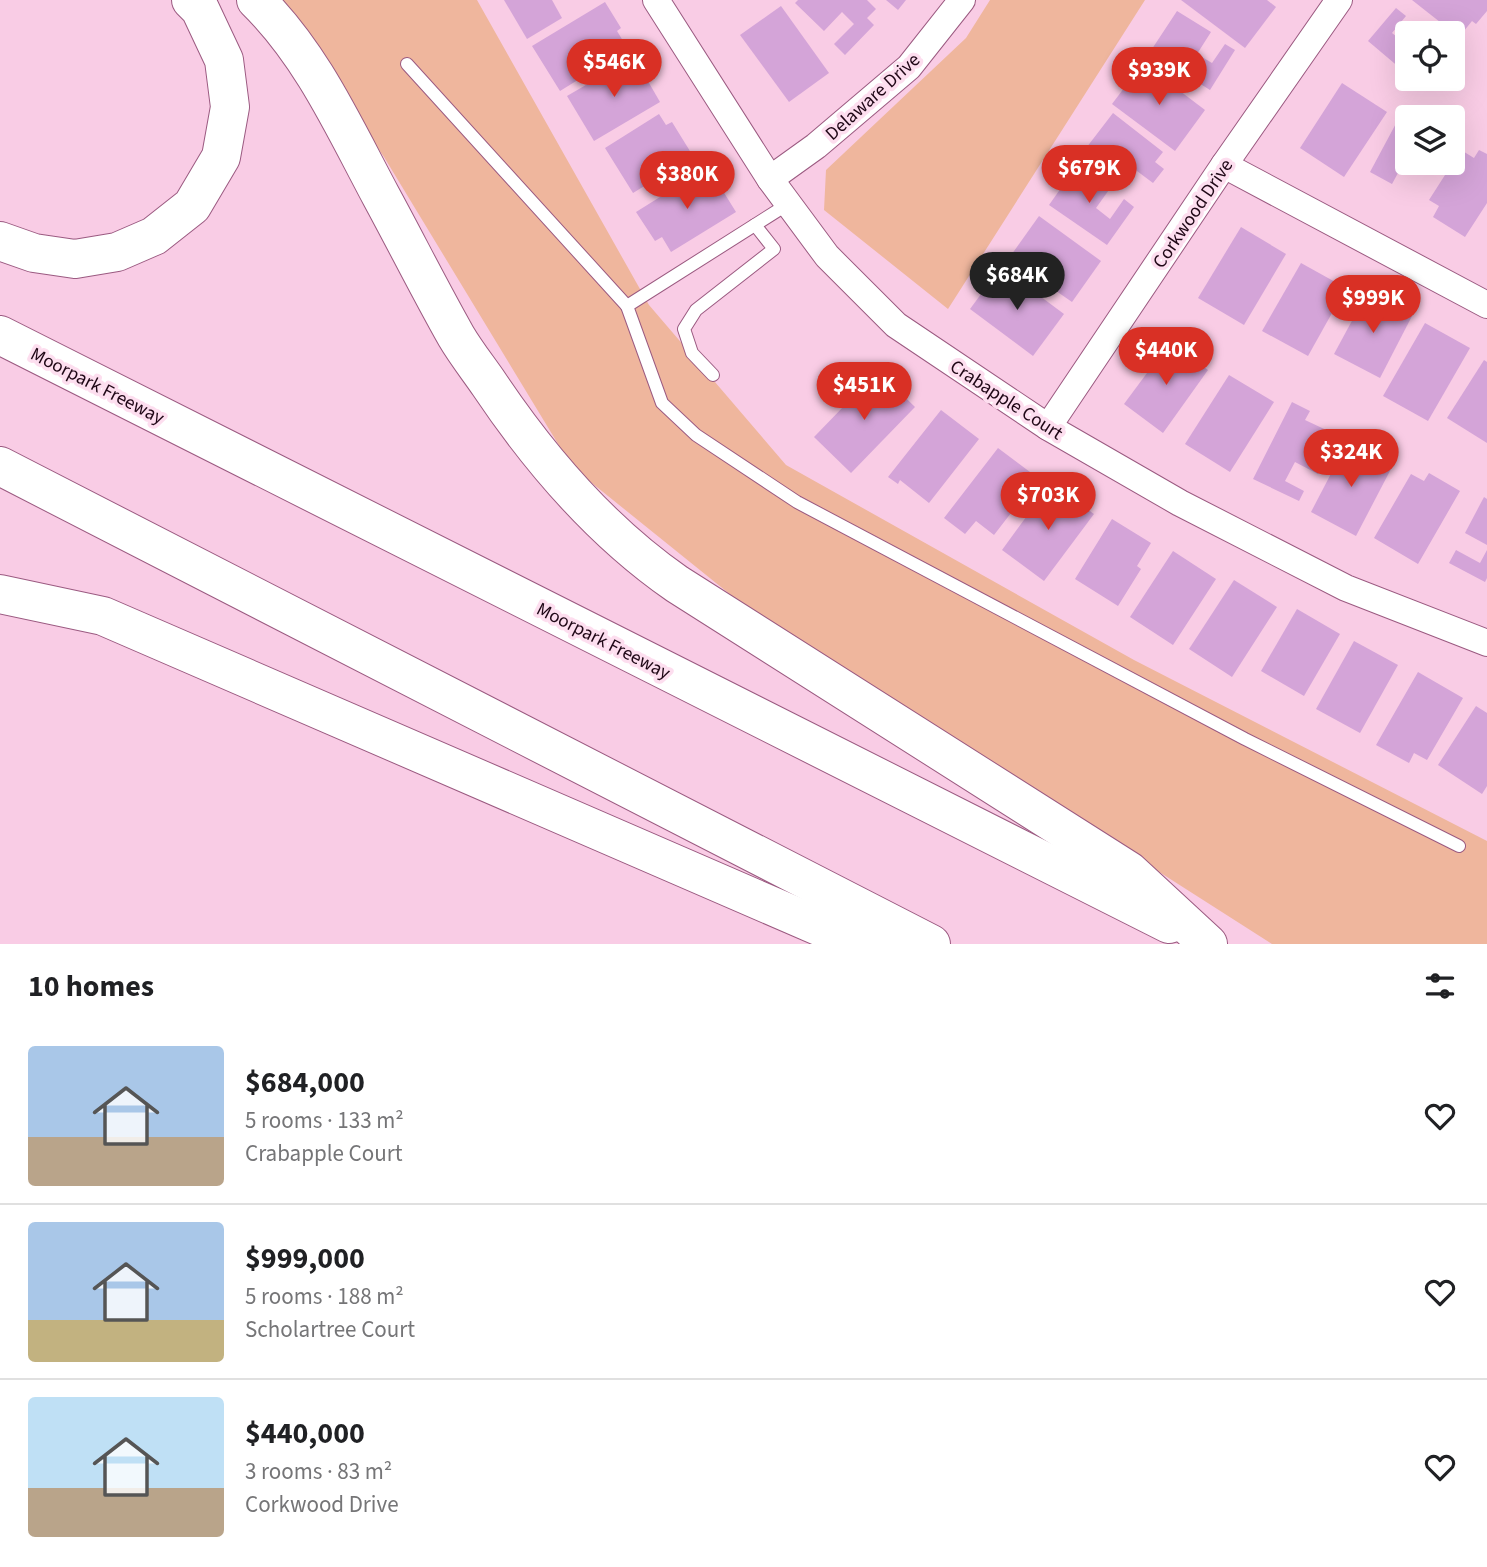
<!DOCTYPE html>
<meta charset="utf-8">
<style>
body{margin:0;font-family:"Source Sans 3",sans-serif;background:#f6f6f6;color:#202124;height:100vh;display:flex;flex-direction:column;font-size:26px;white-space:nowrap}
*{box-sizing:border-box;margin:0}
p{font-size:23px;color:#757577}
.icon{flex:none;width:38px;height:38px;fill:none;stroke:currentColor;stroke-width:2;stroke-linecap:round;stroke-linejoin:round}
.map{position:relative;height:944px;overflow:hidden}
.sheet{display:flex;flex-direction:column;background:#fff;flex:1}
.sheet>*{flex:none}
.buttons{position:absolute;left:1395px;top:21px;display:grid;gap:14px}
.buttons a{display:grid;place-items:center;width:70px;height:70px;border-radius:7px;background:#fff;box-shadow:0 7px 28px #0002;font-size:35px}
.price{position:absolute;translate:-50% -60px;padding:0 16px;border-radius:24px;background:#d93025;color:#fff;font-size:23px;line-height:46px;filter:drop-shadow(0 2px 4px #0008)}
.price::after{content:'';position:absolute;left:50%;top:42px;width:21px;height:16px;margin-left:-10px;background:inherit;clip-path:polygon(0 0,100% 0,50% 100%)}
.price.current{background:#222;color:#fff}
ul{padding:0;list-style:none}
li{display:flex;align-items:center;gap:21px;height:175px;padding:0 28px}
li+li{border-top:2px solid #e0e0e0}
li span{display:grid;place-items:center;flex:none;width:196px;height:140px;border-radius:7px;color:#555}
li>.icon{margin-inline-start:auto}
span .icon{width:84px;height:84px;fill:#fffc;stroke-width:1}
li b{font-size:30px}
h2{display:flex;justify-content:space-between;align-items:center;height:84px;padding:0 28px;font-size:30px}
.map>svg:first-child{display:block}
</style>
<div class="map">
<svg width="1487" height="944" viewBox="0 0 1487 944">
<rect width="100%" height="100%" fill="#f9cce5"/>
<g fill="#efb69d">
<path d="M274 0H477L649 305 786 465 1134 660 1487 841V944H1272L752 612 572 467 384 157Z"/>
<path d="M990 0H1145L948 309 824 210 826 170 966 38Z"/>
</g>
<g fill="#d4a4d8">
<path d="M504 0H552L562 18 527 39Z"/>
<path d="M798 0H867L876 9 867 18 874 25 845 55 834 44 854 24 842 12 824 31 795 3Z"/>
<path d="M886 0H906L898 10Z"/>
<path d="M1181 0H1267L1276 7 1245 48Z"/>
<path d="M1412 0H1487V11L1476 24 1472 21 1459 37Z"/>
<path d="M605 2 621 28 617 31 628 49 560 91 532 46Z"/>
<path d="M781 6 829 73 789 102 740 35Z"/>
<path d="M1396 8 1406 16 1392 33 1407 45V74L1368 41Z"/>
<path d="M1177 11 1211 32 1197 54 1212 63 1225 44 1235 50 1210 90 1150 52Z"/>
<path d="M1426 23 1438 33H1417Z"/>
<path d="M634 57 660 102 594 141 567 96Z"/>
<path d="M1143 63 1205 110 1175 151 1112 104Z"/>
<path d="M1412 79H1432L1424 89Z"/>
<path d="M1342 83 1387 112 1344 177 1300 148Z"/>
<path d="M1113 113 1163 152 1155 162 1164 169 1153 183 1129 165 1115 183 1080 156Z"/>
<path d="M659 114 666 125 672 122 693 156 633 193 605 148Z"/>
<path d="M1400 116 1407 120V163H1434L1428 175 1404 162 1392 184 1370 172Z"/>
<path d="M1461 150 1474 158 1479 150 1487 154V203L1465 237 1433 217 1439 206 1429 200Z"/>
<path d="M1078 164 1111 187 1096 208 1110 219 1124 199 1134 207 1107 245 1049 205Z"/>
<path d="M708 167 736 212 671 252 662 237 655 241 636 212Z"/>
<path d="M1039 216 1101 261 1072 302 1009 258Z"/>
<path d="M1241 227 1286 254 1244 325 1198 298Z"/>
<path d="M1301 263 1346 288 1308 356 1262 331Z"/>
<path d="M1001 267 1064 314 1033 356 970 309Z"/>
<path d="M1367 293 1412 316 1380 378 1334 354Z"/>
<path d="M1425 323 1470 348 1428 421 1383 396Z"/>
<path d="M1170 342 1208 370 1163 433 1124 404Z"/>
<path d="M1484 360 1487 362V443L1447 418Z"/>
<path d="M878 371 915 407 851 473 814 437Z"/>
<path d="M1229 375 1274 402 1230 472 1185 444Z"/>
<path d="M1292 402 1310 411 1305 420 1337 435 1318 474 1295 462 1285 481 1304 491 1299 501 1253 479Z"/>
<path d="M941 410 979 439 929 503 900 480 898 484 888 477Z"/>
<path d="M1347 443 1392 467 1356 536 1311 512Z"/>
<path d="M998 448 1038 478 994 535 976 521 965 534 944 518Z"/>
<path d="M1429 473 1460 491 1418 564 1374 538 1411 474 1424 481Z"/>
<path d="M1051 483 1094 514 1044 581 1002 550Z"/>
<path d="M1484 497 1487 499V545L1465 533Z"/>
<path d="M1112 519 1151 543 1137 566 1141 569 1118 606 1075 579Z"/>
<path d="M1456 550 1480 563 1487 550V578L1485 582 1449 563Z"/>
<path d="M1173 551 1216 579 1173 645 1130 617Z"/>
<path d="M1234 580 1277 607 1232 677 1189 649Z"/>
<path d="M1297 609 1340 634 1304 696 1261 671Z"/>
<path d="M1354 641 1398 665 1360 733 1316 709Z"/>
<path d="M1418 672 1463 698 1427 760 1414 753 1409 763 1376 745Z"/>
<path d="M1476 706 1487 713V786L1482 794 1438 765Z"/>
</g>
<g fill="none" stroke-linecap="round" stroke-linejoin="round">
<defs>
<g id="service">
<path d="M407 64 627 306"/>
<path d="M788 204 627 306 662 403 696 435 797 502 1245 739 1459 846"/>
<path d="M713 375 692 353 684 329 696 310 774 249 755 225"/>
</g>
<g id="minor">
<path d="M656 0 770 179 827 256 896 325 1048 427 1180 503 1346 588 1487 643"/>
<path d="M1224 165 1487 305"/>
<path d="M770 179 816 146 909 67 962 0"/>
<path d="M1048 427 1224 165 1339 0"/>
</g>
<g id="motorway">
<path d="M256 0C312 55 344 127 381 196 406 242 430 290 456 336 466 353 478 368 489 384 540 460 602 532 677 584L1129 871 1208 944"/>
<path d="M0 241 34 253 75 259 117 252 154 236 192 206 221 157 230 107 224 60 200 9 191 0"/>
<path d="M0 335 1169 924"/>
<path d="M0 466 931 944"/>
<path d="M0 594 103 616 846 938 885 944"/>
</g>
</defs>
<use href="#service" stroke="#9b5a81" stroke-width="14"/>
<use href="#minor" stroke="#9b5a81" stroke-width="28"/>
<use href="#motorway" stroke="#9b5a81" stroke-width="40"/>
<use href="#service" stroke="#fff" stroke-width="12"/>
<use href="#minor" stroke="#fff" stroke-width="26"/>
<use href="#motorway" stroke="#fff" stroke-width="38"/>
</g>
<g text-anchor="middle" stroke-width="7" stroke-linejoin="round" paint-order="stroke">
<g font-size="19" fill="#1f0716" stroke="#fddeef">
<text transform="translate(872 96) rotate(-42)" y="7">Delaware Drive</text>
<text transform="translate(1192 213) rotate(-56)" y="7">Corkwood Drive</text>
<text transform="translate(98 385) rotate(27)" y="7">Moorpark Freeway</text>
<text transform="translate(1007 399) rotate(33)" y="7">Crabapple Court</text>
<text transform="translate(604 640) rotate(27)" y="7">Moorpark Freeway</text>
</g>
</g>
</svg>
<div class="buttons">
<a><svg class="icon" aria-label="locate" viewBox="0 0 24 24"><circle cx="12" cy="12" r="6"/><path d="M12 2v4M12 18v4M2 12h4M18 12h4"/></svg></a>
<a><svg class="icon" aria-label="layers" viewBox="0 0 24 24"><path d="M12 4l9 5-9 5-9-5zM3 14l9 5 9-5"/></svg></a>
</div>
<b class="price" style="left:614px;top:99px">$546K</b>
<b class="price" style="left:1159px;top:107px">$939K</b>
<b class="price" style="left:1089px;top:205px">$679K</b>
<b class="price" style="left:687px;top:211px">$380K</b>
<b class="price current" style="left:1017px;top:312px">$684K</b>
<b class="price" style="left:1373px;top:335px">$999K</b>
<b class="price" style="left:1166px;top:387px">$440K</b>
<b class="price" style="left:864px;top:422px">$451K</b>
<b class="price" style="left:1351px;top:489px">$324K</b>
<b class="price" style="left:1048px;top:532px">$703K</b>
</div>
<section class="sheet">
<h2>10 homes<svg class="icon" aria-label="filters" viewBox="0 0 24 24"><path d="M4 7h16M4 17h16"/><circle cx="9" cy="7" r="2"/><circle cx="15" cy="17" r="2"/></svg></h2>
<ul>
<li><span style="background:linear-gradient(#a9c7e8 65%,#b9a48a 0)"><svg class="icon" aria-label="home" viewBox="0 0 24 24"><path d="M3 11l9-7 9 7M6 9v11h12V9"/></svg></span><div><b>$684,000</b><p>5 rooms · 133 m²</p><p>Crabapple Court</p></div><svg class="icon" aria-label="heart" viewBox="0 0 24 24"><path d="M12 20l-8-8c-3-5 5-10 8-4 3-6 11-1 8 4z"/></svg></li>
<li><span style="background:linear-gradient(#a9c7e8 70%,#c2b280 0)"><svg class="icon" aria-label="home" viewBox="0 0 24 24"><path d="M3 11l9-7 9 7M6 9v11h12V9"/></svg></span><div><b>$999,000</b><p>5 rooms · 188 m²</p><p>Scholartree Court</p></div><svg class="icon" aria-label="heart" viewBox="0 0 24 24"><path d="M12 20l-8-8c-3-5 5-10 8-4 3-6 11-1 8 4z"/></svg></li>
<li><span style="background:linear-gradient(#bfe0f5 65%,#b9a48a 0)"><svg class="icon" aria-label="home" viewBox="0 0 24 24"><path d="M3 11l9-7 9 7M6 9v11h12V9"/></svg></span><div><b>$440,000</b><p>3 rooms · 83 m²</p><p>Corkwood Drive</p></div><svg class="icon" aria-label="heart" viewBox="0 0 24 24"><path d="M12 20l-8-8c-3-5 5-10 8-4 3-6 11-1 8 4z"/></svg></li>
</ul>
</section>
